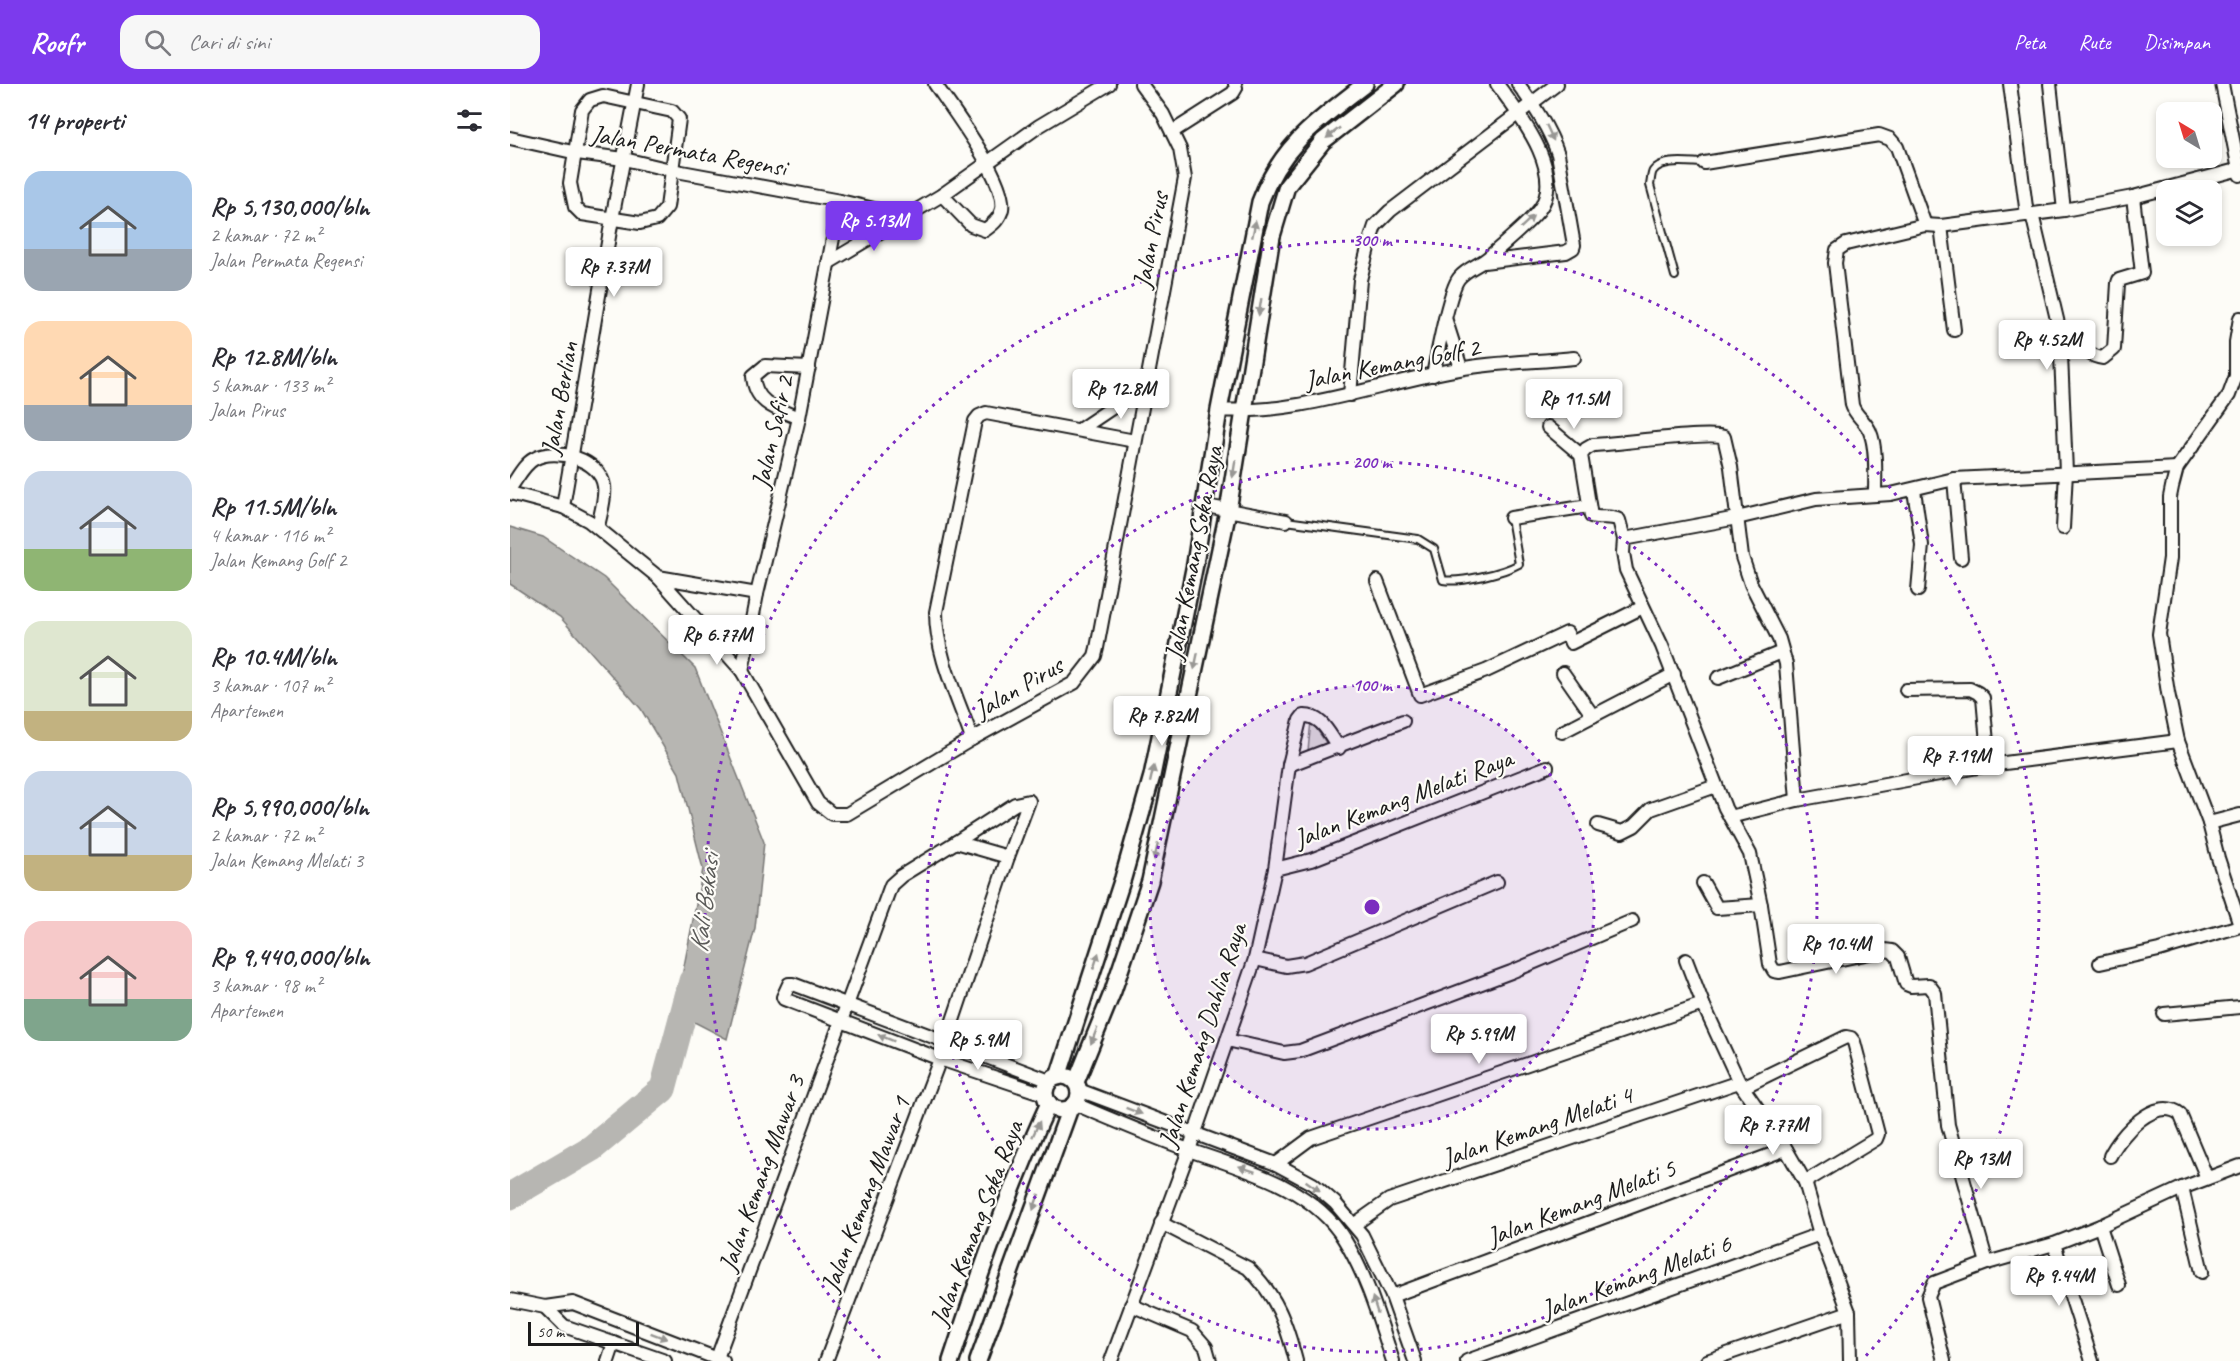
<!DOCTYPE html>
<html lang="id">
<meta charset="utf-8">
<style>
body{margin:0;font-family:Caveat,sans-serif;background:#f7f7f7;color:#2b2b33;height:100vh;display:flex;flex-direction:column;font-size:22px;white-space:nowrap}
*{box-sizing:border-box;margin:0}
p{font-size:20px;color:#7c7c81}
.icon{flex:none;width:33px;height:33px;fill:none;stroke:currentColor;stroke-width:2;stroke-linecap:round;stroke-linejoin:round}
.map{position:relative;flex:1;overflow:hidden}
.sheet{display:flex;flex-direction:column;background:#fff;width:510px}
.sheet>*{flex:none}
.needle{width:39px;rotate:322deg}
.tools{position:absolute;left:1646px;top:18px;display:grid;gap:12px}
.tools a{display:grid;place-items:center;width:66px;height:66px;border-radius:12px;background:#fff;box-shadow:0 3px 9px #0003;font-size:30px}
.scale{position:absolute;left:18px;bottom:15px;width:111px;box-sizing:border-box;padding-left:6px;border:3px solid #1c1c1c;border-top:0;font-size:16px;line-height:21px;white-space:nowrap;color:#1c1c1c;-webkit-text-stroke:4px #fdfcf7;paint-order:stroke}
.price{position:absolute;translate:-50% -51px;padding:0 14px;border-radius:6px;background:#fff;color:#222;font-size:20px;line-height:39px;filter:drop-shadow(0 2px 3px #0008)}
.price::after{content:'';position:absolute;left:50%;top:36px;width:18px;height:14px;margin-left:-9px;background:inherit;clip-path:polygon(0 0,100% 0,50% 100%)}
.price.active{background:#7c3aed;color:#fff}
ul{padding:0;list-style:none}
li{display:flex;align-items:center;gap:18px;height:150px;padding:0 24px}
li span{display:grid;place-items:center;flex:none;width:168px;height:120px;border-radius:18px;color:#555}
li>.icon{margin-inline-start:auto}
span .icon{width:72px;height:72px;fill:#fffc;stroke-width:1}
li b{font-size:26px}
h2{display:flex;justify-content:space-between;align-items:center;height:72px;padding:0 24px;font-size:26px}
header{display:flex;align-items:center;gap:36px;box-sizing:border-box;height:84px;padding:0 30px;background:#7c3aed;color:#fff}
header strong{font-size:28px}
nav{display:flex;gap:33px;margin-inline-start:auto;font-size:21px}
.search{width:420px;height:54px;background:#f7f7f7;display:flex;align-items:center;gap:15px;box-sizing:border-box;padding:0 21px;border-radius:18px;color:#7c7c81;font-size:22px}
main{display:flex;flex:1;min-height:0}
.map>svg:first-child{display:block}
</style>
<header>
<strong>Roofr</strong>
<div class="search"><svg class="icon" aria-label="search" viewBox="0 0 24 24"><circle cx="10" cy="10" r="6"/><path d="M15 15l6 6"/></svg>Cari di sini</div>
<nav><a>Peta</a><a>Rute</a><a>Disimpan</a></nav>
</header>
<main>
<section class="sheet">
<h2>14 properti<svg class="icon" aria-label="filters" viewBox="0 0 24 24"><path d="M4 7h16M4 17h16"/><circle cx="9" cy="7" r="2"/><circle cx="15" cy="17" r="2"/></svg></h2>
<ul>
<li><span style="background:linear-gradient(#a9c7e8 65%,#9aa5b1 0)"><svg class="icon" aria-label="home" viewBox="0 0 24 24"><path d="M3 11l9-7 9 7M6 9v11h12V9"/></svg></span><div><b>Rp 5,130,000/bln</b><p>2 kamar · 72 m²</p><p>Jalan Permata Regensi</p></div></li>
<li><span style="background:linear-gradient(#ffd9b3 70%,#9aa5b1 0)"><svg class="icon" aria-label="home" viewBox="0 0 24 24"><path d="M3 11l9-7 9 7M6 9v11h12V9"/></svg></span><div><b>Rp 12.8M/bln</b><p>5 kamar · 133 m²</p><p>Jalan Pirus</p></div></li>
<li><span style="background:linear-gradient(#c9d6e8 65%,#8fb573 0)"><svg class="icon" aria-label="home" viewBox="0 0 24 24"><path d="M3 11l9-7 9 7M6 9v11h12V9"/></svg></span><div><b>Rp 11.5M/bln</b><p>4 kamar · 116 m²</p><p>Jalan Kemang Golf 2</p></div></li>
<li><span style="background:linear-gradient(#dfe7d0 75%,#c2b280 0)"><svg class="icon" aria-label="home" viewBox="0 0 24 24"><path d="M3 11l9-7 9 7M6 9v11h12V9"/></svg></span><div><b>Rp 10.4M/bln</b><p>3 kamar · 107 m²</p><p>Apartemen</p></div></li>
<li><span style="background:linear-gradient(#c9d6e8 70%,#c2b280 0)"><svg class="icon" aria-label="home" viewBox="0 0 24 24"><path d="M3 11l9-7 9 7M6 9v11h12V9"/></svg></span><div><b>Rp 5,990,000/bln</b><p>2 kamar · 72 m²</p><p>Jalan Kemang Melati 3</p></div></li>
<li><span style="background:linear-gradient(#f6c9c9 65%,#7fa58c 0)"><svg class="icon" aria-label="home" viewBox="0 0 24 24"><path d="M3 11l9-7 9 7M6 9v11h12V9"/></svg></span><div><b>Rp 9,440,000/bln</b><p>3 kamar · 98 m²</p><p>Apartemen</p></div></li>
</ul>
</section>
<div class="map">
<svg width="1730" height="1277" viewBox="0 0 1730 1277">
<rect width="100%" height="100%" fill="#fdfcf7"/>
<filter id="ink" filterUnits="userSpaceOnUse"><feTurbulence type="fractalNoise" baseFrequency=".0167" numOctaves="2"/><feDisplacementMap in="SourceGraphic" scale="12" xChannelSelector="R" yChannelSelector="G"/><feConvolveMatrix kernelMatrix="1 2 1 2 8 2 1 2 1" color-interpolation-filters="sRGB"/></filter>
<g filter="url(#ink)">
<path fill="#e0dfdb" stroke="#7e7e7c" stroke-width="1.5" d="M801 637 817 660 798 667Z"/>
<path fill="#b7b6b2" stroke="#797876" stroke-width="1.5" d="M0 443 33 453 94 494 185 584 254 758 245 844 217 955 165 928 193 785 169 689 131 625 50 533 0 500Z"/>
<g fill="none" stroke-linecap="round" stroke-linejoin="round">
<path stroke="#b7b6b2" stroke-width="27" d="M0 1112 82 1064 153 1005 182 897"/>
<defs>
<g id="service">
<path d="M1165 192 1140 101C1141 97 1141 90 1143 87 1152 74 1180 79 1194 79"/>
<path d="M776 437 908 455 924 465 933 496C950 499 993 489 1009 480L1001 434"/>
</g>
<g id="minor">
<path d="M425 0C442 25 497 97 492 125 490 135 482 141 475 146L461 141 432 111"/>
<path d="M1500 0 1517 131"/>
<path d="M1540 0 1554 126"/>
<path d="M1712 0 1730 91"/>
<path d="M93 12 162 27 169 35 157 123 147 135 130 139 72 130 65 123 60 99 72 26 80 16Z"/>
<path d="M662 48 723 9 726 4 725 0"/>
<path d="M0 54 67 69 114 75 161 86 330 117 394 132"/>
<path d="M1194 79 1369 51 1380 55 1387 63 1415 141"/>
<path d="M1522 130 1550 248 1556 388 1553 444"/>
<path d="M1431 142 1444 246"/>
<path d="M974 178 1056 168 1063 164 1064 161 1048 70C1039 44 1024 22 1008 0"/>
<path d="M318 179 432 111 529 42 599 0"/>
<path d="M1730 234 1726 258V292L1719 311 1667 384 1662 403 1660 413V474L1649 550 1658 609 1668 657 1699 739 1708 774 1730 841"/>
<path d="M936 237 951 284"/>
<path d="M1550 248C1575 248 1567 271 1593 274L1604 265 1608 199 1609 196 1632 189 1623 113"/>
<path d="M923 291C927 272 939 206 949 194 957 184 970 181 979 173 994 159 1016 142 1029 126 1057 89 1008 29 987 0"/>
<path d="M840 311 850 196 859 160 865 142 880 127 1047 0"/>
<path d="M709 326C791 331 869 299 949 285 987 278 1026 278 1064 274"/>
<path d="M289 334C267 325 245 320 243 292L255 282 299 284"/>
<path d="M1038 343 1071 371"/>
<path d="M569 346 636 301"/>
<path d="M1444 395 1451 474"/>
<path d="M0 404C7 395 14 380 24 375 46 363 90 375 94 402 96 414 90 431 88 443"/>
<path d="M1404 406 1412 461 1408 506"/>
<path d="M0 409 53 423 79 437 148 493 232 587 308 719 322 730H337L462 655 564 599 585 572 587 564 675 94 670 65 653 30 631 0"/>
<path d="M1365 411C1365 394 1367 364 1360 348 1356 337 1345 332 1342 321L1325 179 1327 166 1336 160 1415 141 1431 142 1554 126 1623 113 1730 85"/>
<path d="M696 422 776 437"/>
<path d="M53 423 102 135 128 0"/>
<path d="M1001 434 1079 422"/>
<path d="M1114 455 1227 434 1306 415 1381 410 1444 395 1667 384"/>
<path d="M148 493 247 510"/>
<path d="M867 497 910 611 976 587 1057 549 1061 559 1133 523"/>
<path d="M232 587 247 510 289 334 330 117"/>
<path d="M1053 589 1083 632"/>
<path d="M1208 594 1272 568"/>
<path d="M1396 606 1460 605 1468 609 1473 614 1479 681"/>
<path d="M1052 648 1164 590"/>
<path d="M462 655C448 614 426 572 426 528L465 337 469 332 476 329 625 357"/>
<path d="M779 681 893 637"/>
<path d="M1287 716 1276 580 1269 555 1241 500 1232 473 1221 383 1214 353C1201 347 1104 360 1083 361L1076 365 1071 371 1081 432C1091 435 1100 431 1109 436L1114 455 1113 469 1116 486 1152 562 1215 724 1240 770 1251 821 1260 880 1264 887 1270 888 1374 866 1382 867 1388 873 1396 900 1401 902 1419 901 1425 909 1438 1041 1477 1179"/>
<path d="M1220 733 1287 716 1479 681 1668 657"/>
<path d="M1699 739 1730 731"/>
<path d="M1088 741 1112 748 1124 742 1141 725 1206 702"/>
<path d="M446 758 505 720 519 717 498 773"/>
<path d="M765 785 801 776 1037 683"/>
<path d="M1193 799 1207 824 1251 821"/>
<path d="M745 875 776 882 795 879 987 798"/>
<path d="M1176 876 1193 920 1229 998 1276 1065 1295 1098 1310 1150 1339 1228 1340 1277"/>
<path d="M1590 879 1649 866 1730 842"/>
<path d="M1654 930 1730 923"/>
<path d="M717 956 774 969 790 967 1001 888 1122 837"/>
<path d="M1233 1003 1336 953 1341 954 1344 958 1368 1050 1366 1055 1295 1098"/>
<path d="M569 1006 766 1080 803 1100 825 1119 852 1151 882 1212 905 1277"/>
<path d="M534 1010 430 975 274 915 273 913 279 900H283L540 997"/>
<path d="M565 1020C603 1036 640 1052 679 1066 732 1085 802 1102 834 1155 857 1192 869 1235 883 1277"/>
<path d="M1600 1072C1610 1051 1646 1011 1670 1030L1697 1094"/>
<path d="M766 1080 801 1054 1193 920"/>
<path d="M1672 1104 1692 1188"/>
<path d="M651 1139 738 1184C767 1212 776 1239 786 1277"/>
<path d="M845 1140 879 1116 1229 998"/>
<path d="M1590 1142 1609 1201"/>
<path d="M1544 1160 1582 1277"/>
<path d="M882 1212 1276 1065"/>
<path d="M0 1216 35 1223 63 1219 213 1277"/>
<path d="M621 1221 682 1247 696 1263 700 1277"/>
<path d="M35 1223 54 1242 155 1277"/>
<path d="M98 1277 104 1259"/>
<path d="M206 1277 381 801 391 792 446 758 498 773 430 975 316 1277"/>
<path d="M601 1277 679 1066 745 875 765 785 779 681 790 636 793 632C812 631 819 650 829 664"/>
<path d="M957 1277 1310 1150"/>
<path d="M1197 1277 1339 1228"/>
<path d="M1434 1277 1418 1213 1424 1199 1477 1179 1544 1160 1590 1142 1672 1104 1730 1082"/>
</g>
<g id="tertiary">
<circle cx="552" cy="1009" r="17"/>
<path d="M548 993 613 794 642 692 685 480 709 326 750 118C771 61 809 36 855 0"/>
<path d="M566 998 603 907 640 797 718 427 762 152 777 102 813 57 886 0"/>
<path d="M441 1277C470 1189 500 1103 539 1019"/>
<path d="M468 1277 560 1024"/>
</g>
</defs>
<use href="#service" stroke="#1c1c1c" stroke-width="10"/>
<use href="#minor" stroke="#1c1c1c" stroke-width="16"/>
<use href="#tertiary" stroke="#1c1c1c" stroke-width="20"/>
<use href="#service" stroke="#fdfcf7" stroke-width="6"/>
<use href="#minor" stroke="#fdfcf7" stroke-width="12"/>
<use href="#tertiary" stroke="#fdfcf7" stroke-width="15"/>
</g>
<defs><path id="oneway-solid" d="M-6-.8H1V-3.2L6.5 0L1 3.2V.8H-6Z" transform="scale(1.5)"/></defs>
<g fill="#989794">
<use href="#oneway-solid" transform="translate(823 49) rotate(142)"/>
<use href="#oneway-solid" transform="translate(1040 49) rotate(65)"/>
<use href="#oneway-solid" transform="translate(1017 138) rotate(-43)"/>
<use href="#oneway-solid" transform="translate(744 145) rotate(-78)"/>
<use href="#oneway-solid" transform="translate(750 223) rotate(99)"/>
<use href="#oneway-solid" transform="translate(724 385) rotate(99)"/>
<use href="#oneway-solid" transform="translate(686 577) rotate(102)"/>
<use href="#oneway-solid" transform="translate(642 690) rotate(-77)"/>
<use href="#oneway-solid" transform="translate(646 768) rotate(103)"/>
<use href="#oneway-solid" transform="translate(586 877) rotate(-72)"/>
<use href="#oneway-solid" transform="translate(584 952) rotate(112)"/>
<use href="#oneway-solid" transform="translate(376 954) rotate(-158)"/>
<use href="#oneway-solid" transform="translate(624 1027) rotate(21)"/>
<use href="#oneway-solid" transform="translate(526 1045) rotate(-65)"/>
<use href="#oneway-solid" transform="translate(737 1085) rotate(-161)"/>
<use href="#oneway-solid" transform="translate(803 1102) rotate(35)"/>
<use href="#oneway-solid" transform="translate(526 1118) rotate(110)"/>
<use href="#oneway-solid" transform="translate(865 1221) rotate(-108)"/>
<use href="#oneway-solid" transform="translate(149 1252) rotate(21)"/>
</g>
</g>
<circle cx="862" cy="823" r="222" fill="#7b2cbf" fill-opacity=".12"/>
<g fill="none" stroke="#7b2cbf" stroke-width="3" stroke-dasharray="3 6">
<circle cx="862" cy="823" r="222"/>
<circle cx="862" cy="823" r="445"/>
<path d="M370 1274A667 667 0 1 1 1354 1274"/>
</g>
<g text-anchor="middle" stroke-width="4.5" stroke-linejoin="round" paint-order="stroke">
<g font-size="26" fill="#1c1c1c" stroke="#fdfcf7">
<text transform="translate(179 66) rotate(10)" y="9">Jalan Permata Regensi</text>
<text transform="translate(640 156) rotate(-79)" y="9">Jalan Pirus</text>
<text transform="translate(882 279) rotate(-11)" y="9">Jalan Kemang Golf 2</text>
<text transform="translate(49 314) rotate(-80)" y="9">Jalan Berlian</text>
<text transform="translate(262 348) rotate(-77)" y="9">Jalan Safir 2</text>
<text transform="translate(683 469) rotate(-79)" y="9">Jalan Kemang Soka Raya</text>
<text transform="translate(508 603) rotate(-30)" y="9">Jalan Pirus</text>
<text transform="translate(893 714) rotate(-21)" y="9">Jalan Kemang Melati Raya</text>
<text transform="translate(692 951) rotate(-72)" y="9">Jalan Kemang Dahlia Raya</text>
<text transform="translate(1027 1042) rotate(-19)" y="9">Jalan Kemang Melati 4</text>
<text transform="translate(251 1089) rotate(-70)" y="9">Jalan Kemang Mawar 3</text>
<text transform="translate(355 1110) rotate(-69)" y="9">Jalan Kemang Mawar 1</text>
<text transform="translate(1071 1118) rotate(-21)" y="9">Jalan Kemang Melati 5</text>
<text transform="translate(466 1139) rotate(-69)" y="9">Jalan Kemang Soka Raya</text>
<text transform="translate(1126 1192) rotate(-20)" y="9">Jalan Kemang Melati 6</text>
</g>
<g font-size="27" font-style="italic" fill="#5a5a58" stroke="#fdfcf7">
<text transform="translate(194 819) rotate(-83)" y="9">Kali Bekasi</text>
</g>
</g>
<circle cx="862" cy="823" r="9" fill="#7b2cbf" stroke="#fdfcf7" stroke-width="3"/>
<g font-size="18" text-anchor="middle" font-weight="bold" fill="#7b2cbf" stroke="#fdfcf7" stroke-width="4.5" stroke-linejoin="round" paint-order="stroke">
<text x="862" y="162">300 m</text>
<text x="862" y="384">200 m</text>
<text x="862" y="607">100 m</text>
</g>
</svg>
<div class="tools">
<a><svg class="needle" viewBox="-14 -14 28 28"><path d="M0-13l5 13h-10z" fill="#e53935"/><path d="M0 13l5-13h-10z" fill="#7c7c81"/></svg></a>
<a><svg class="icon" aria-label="layers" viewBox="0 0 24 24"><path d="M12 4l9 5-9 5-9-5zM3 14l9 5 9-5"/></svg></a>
</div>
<div class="scale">50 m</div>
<b class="price active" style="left:364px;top:168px">Rp 5.13M</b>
<b class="price" style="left:104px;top:214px">Rp 7.37M</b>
<b class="price" style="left:1537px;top:287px">Rp 4.52M</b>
<b class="price" style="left:611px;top:336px">Rp 12.8M</b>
<b class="price" style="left:1064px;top:346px">Rp 11.5M</b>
<b class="price" style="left:207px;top:582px">Rp 6.77M</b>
<b class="price" style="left:652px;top:663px">Rp 7.82M</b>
<b class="price" style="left:1446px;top:703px">Rp 7.19M</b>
<b class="price" style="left:1326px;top:891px">Rp 10.4M</b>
<b class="price" style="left:969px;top:981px">Rp 5.99M</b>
<b class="price" style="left:468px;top:987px">Rp 5.9M</b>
<b class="price" style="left:1263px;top:1072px">Rp 7.77M</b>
<b class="price" style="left:1471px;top:1106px">Rp 13M</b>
<b class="price" style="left:1549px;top:1223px">Rp 9.44M</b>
</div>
</main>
